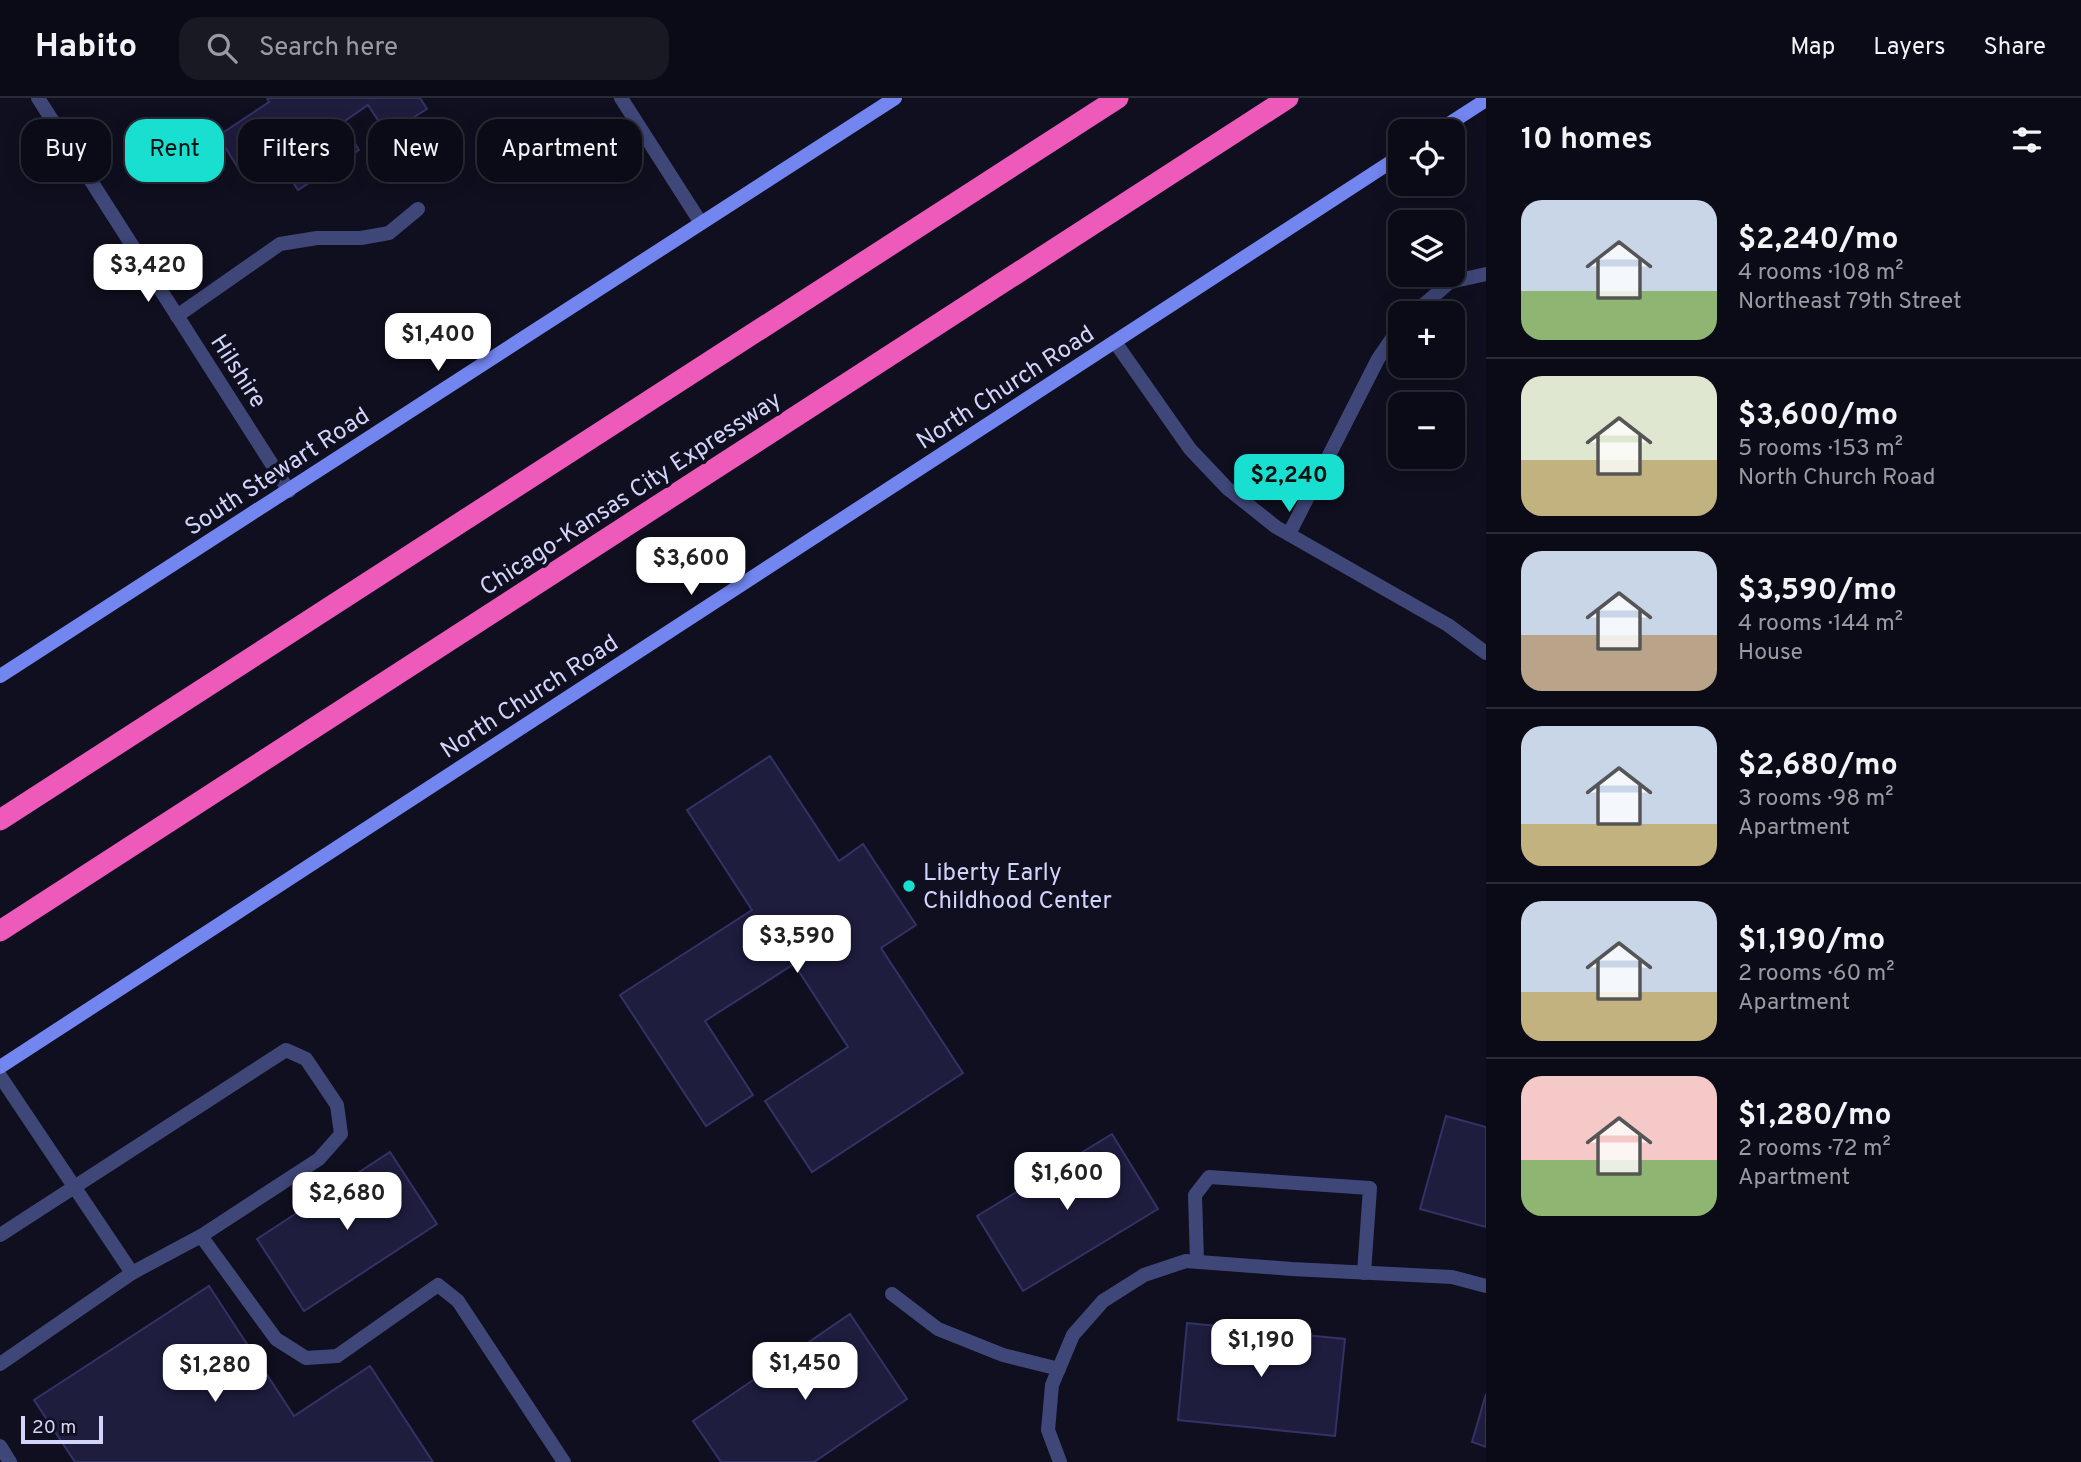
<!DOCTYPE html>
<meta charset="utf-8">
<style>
body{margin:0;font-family:Overpass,sans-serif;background:#191924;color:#f1f3f6;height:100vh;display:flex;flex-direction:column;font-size:26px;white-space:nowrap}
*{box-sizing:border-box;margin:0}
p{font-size:23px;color:#9a9ba1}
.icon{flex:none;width:38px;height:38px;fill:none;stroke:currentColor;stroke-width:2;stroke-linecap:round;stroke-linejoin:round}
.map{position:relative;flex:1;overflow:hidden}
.panel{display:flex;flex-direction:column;background:#0b0b17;width:595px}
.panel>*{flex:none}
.banner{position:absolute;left:21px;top:21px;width:665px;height:63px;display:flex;gap:14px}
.fabs{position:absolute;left:1388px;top:21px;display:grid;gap:14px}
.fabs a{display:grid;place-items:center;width:77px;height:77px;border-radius:14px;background:#0b0b17;box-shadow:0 4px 18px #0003,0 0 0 2px #2b2b36;font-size:35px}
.scale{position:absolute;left:21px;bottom:18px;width:82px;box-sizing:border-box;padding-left:7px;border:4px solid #d2d4fa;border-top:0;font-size:19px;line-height:24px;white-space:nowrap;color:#d2d4fa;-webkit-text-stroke:5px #0f0f1f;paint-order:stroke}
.price{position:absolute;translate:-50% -60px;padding:0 16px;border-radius:14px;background:#fff;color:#222;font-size:23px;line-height:46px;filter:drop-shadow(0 2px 4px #0008)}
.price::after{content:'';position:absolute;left:50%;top:42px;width:21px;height:16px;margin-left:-10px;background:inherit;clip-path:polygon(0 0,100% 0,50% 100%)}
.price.active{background:#19dfd0;color:#111}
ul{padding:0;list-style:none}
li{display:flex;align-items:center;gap:21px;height:175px;padding:0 35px}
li+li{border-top:2px solid #2b2b36}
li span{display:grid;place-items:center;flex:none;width:196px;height:140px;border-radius:21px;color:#555}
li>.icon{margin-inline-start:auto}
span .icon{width:84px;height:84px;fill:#fffc;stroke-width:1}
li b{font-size:30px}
h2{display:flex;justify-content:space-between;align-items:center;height:84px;padding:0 35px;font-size:30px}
.tag{padding:0 24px;border-radius:21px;background:#0b0b17;box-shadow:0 4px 18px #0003,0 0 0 2px #2b2b36;font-size:24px;line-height:63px}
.tag.active{background:#19dfd0;color:#111}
header{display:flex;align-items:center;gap:42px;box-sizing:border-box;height:98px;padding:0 35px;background:#0b0b17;border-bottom:2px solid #2b2b36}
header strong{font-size:33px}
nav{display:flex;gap:38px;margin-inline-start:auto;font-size:24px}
.search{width:490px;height:63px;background:#191924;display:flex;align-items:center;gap:18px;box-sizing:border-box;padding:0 24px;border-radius:21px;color:#9a9ba1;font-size:26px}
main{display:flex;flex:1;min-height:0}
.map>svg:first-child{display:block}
</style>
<header>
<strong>Habito</strong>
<div class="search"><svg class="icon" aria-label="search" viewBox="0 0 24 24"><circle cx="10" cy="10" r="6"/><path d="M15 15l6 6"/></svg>Search here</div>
<nav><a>Map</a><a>Layers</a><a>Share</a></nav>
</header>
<main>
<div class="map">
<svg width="1486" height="1364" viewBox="0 0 1486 1364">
<rect width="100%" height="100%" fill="#0f0f1f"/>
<g fill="#1e1d3e" stroke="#333267" stroke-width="2">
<path d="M267 0H420L427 11 387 36 368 7 342 25 359 52 298 92 274 55 242 76 218 38 269 4Z"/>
<path d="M770 658 839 763 863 746 916 827 881 850 963 975 812 1074 765 1003 848 949 794 866 705 923 753 997 706 1028 620 897 752 812 687 712Z"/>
<path d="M1446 1018 1486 1029V1129L1420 1111Z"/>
<path d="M1112 1036 1158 1111 1023 1193 977 1118Z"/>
<path d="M390 1054 437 1126 304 1213 257 1141Z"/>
<path d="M209 1188 294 1318 370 1268 433 1364H75L34 1302Z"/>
<path d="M850 1216 907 1301 814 1364H721L693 1323Z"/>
<path d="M1187 1225 1345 1241 1335 1338 1178 1322Z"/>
<path d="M1486 1296V1349L1472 1344Z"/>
</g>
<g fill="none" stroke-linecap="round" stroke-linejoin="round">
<g stroke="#3f4779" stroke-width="14">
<path d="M1414 215 1450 184 1486 176"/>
<path d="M177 218 280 146 317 140H361L389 135 418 111"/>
<path d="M1289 436 1378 261 1400 229"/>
<path d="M0 978 132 1175 0 1266"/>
<path d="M0 1137 286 952 306 961 337 1007 341 1036 319 1061 201 1138"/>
<path d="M1197 1163 1195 1097 1209 1079 1370 1090 1364 1175"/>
<path d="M132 1175 201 1138 276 1241 306 1260 337 1258 438 1187 458 1203 564 1364"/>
<path d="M892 1196 938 1231 1003 1257 1059 1271"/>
<path d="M0 1348 10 1364"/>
<path d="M1060 1364 1048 1332 1052 1287 1073 1237 1103 1203 1144 1177 1186 1163 1292 1171 1452 1179 1486 1188"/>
</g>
<g stroke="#3f4779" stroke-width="14">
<path d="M38 0 289 393"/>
<path d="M621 0 701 125"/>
<path d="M1115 244 1190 351 1227 390 1276 429 1448 527 1486 555"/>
</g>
<g stroke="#7386f0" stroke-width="14">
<path d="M1438 33 1486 2"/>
<path d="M0 578 895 0"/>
<path d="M0 969 1400 58"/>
</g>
<g stroke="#ed5aba" stroke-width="21">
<path d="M0 722 1118 0"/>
<path d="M0 833 1288 0"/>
</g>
</g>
<circle fill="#19dfd0" stroke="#0f0f1f" stroke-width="2.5" cx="909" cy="788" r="7"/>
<g text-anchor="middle" stroke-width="7" stroke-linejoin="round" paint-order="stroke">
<g font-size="24" fill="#d2d4fa" stroke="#0f0f1f">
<text transform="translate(239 273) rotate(57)" y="8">Hilshire</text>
<text transform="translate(1005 289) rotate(-33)" y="8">North Church Road</text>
<text transform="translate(277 373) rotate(-33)" y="8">South Stewart Road</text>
<text transform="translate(630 395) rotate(-33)" y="8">Chicago-Kansas City Expressway</text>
<text transform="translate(529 598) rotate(-33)" y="8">North Church Road</text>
</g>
<g font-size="24" fill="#d2d4fa" stroke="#0f0f1f" text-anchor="start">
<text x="923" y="782">Liberty Early<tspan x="923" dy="28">Childhood Center</tspan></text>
</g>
</g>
</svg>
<div class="fabs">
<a><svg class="icon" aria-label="locate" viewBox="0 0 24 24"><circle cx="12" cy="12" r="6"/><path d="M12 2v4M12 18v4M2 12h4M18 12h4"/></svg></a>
<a><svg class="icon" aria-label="layers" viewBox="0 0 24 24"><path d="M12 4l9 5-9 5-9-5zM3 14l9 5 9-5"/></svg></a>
<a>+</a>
<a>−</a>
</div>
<div class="scale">20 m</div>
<b class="price" style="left:148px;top:206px">$3,420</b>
<b class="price" style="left:438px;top:275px">$1,400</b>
<b class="price active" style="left:1289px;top:416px">$2,240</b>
<b class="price" style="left:691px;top:499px">$3,600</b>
<b class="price" style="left:797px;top:877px">$3,590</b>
<b class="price" style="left:1067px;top:1114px">$1,600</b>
<b class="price" style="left:347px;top:1134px">$2,680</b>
<b class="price" style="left:1261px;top:1281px">$1,190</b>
<b class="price" style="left:805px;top:1304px">$1,450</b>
<b class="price" style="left:215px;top:1306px">$1,280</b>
<div class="banner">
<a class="tag">Buy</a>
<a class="tag active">Rent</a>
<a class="tag">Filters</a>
<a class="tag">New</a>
<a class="tag">Apartment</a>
</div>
</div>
<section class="panel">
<h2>10 homes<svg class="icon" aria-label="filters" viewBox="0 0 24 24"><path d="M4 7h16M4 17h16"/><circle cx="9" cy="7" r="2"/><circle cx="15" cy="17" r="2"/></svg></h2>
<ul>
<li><span style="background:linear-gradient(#c9d6e8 65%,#8fb573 0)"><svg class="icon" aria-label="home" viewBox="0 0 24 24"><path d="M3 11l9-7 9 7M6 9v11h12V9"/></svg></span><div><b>$2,240/mo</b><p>4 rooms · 108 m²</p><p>Northeast 79th Street</p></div></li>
<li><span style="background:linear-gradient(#dfe7d0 60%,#c2b280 0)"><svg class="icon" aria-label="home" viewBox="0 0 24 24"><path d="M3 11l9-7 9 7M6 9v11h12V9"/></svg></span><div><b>$3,600/mo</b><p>5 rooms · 153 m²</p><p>North Church Road</p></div></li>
<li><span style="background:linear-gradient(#c9d6e8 60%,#b9a48a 0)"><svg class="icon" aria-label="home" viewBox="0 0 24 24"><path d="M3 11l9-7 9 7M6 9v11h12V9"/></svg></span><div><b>$3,590/mo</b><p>4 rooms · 144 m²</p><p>House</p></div></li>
<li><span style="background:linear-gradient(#c9d6e8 70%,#c2b280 0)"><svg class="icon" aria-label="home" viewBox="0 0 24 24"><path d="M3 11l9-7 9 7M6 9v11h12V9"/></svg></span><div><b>$2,680/mo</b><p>3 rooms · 98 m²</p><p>Apartment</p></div></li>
<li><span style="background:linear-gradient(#c9d6e8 65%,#c2b280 0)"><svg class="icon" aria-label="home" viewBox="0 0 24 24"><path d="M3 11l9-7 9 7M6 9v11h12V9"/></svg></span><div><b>$1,190/mo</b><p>2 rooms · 60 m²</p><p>Apartment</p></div></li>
<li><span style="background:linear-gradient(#f6c9c9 60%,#8fb573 0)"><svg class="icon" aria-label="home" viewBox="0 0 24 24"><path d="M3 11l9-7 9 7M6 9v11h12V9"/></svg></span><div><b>$1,280/mo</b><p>2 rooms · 72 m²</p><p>Apartment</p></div></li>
</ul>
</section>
</main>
